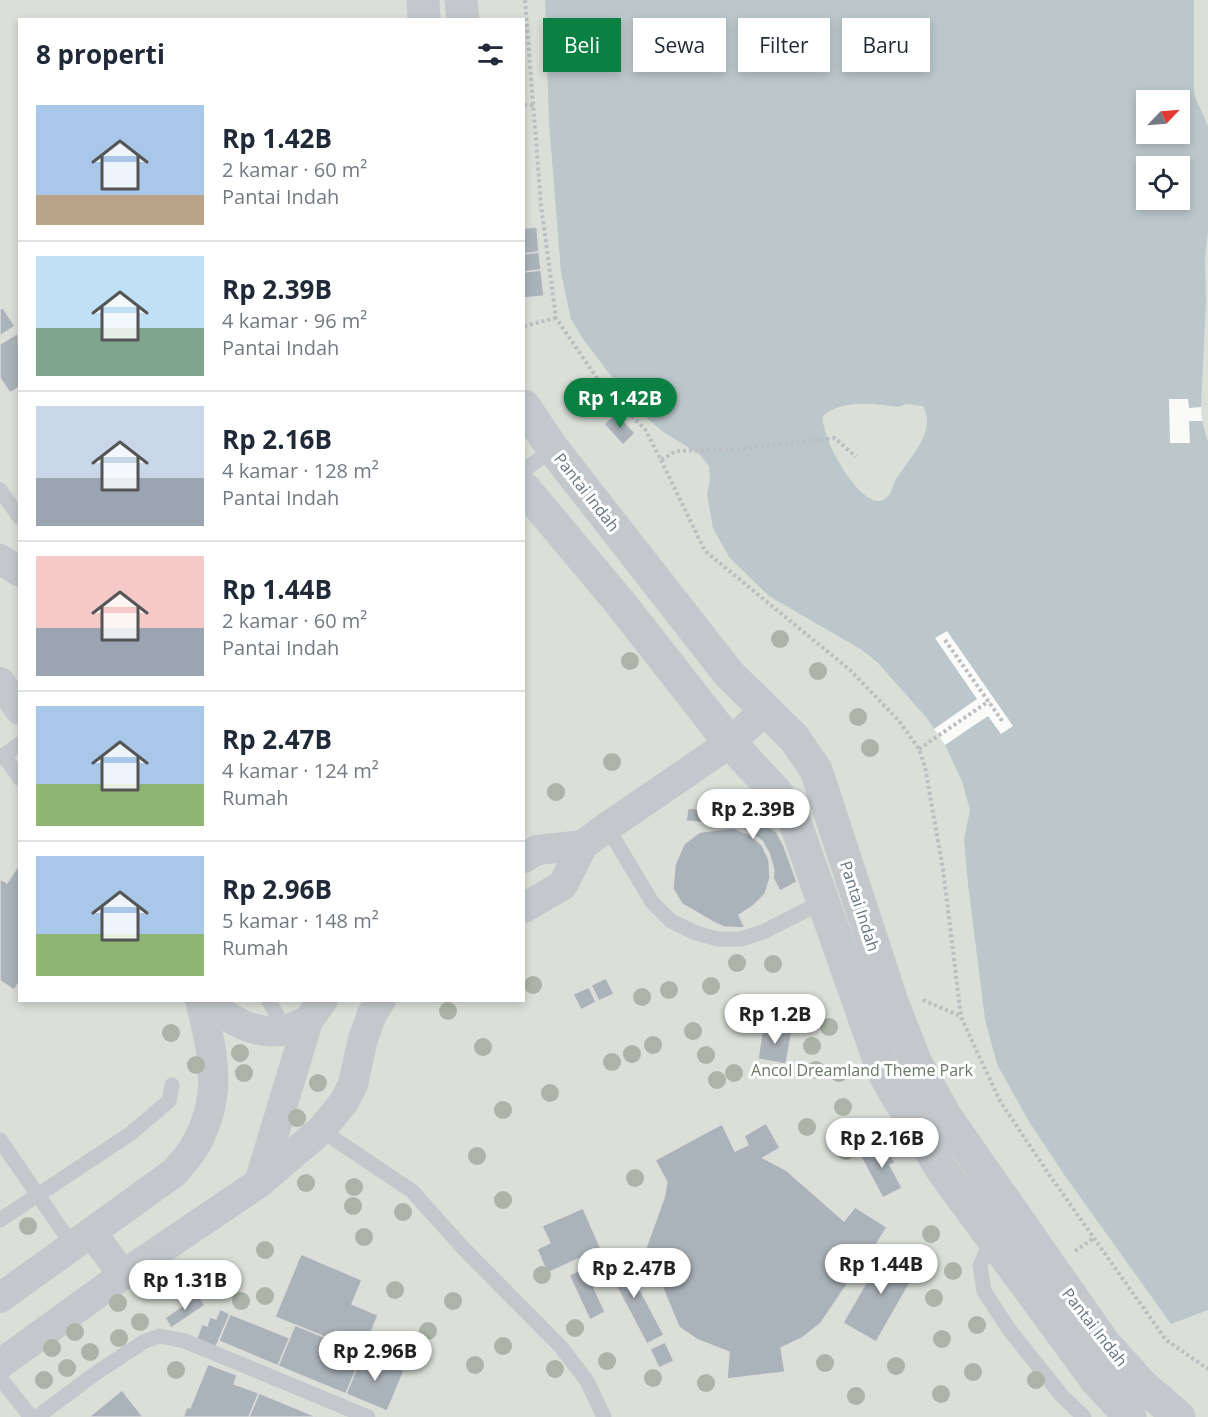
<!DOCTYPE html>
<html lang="id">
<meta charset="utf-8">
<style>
body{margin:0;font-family:"Open Sans",sans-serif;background:#f6f6f7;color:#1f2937;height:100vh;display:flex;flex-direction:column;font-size:22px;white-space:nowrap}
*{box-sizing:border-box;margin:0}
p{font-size:20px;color:#747a83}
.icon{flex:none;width:33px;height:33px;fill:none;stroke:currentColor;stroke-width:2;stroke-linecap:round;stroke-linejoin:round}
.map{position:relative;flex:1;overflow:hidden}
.details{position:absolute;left:18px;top:18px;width:507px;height:984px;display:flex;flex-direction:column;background:#fff;border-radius:0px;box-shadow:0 3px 9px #0003}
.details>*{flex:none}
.banner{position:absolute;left:543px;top:18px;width:570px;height:54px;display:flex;gap:12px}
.needle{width:39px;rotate:65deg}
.buttons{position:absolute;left:1136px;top:90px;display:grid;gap:12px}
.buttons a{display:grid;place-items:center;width:54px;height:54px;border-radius:0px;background:#fff;box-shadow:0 3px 9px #0003;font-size:30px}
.price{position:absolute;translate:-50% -51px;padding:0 14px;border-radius:21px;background:#fff;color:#222;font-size:20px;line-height:39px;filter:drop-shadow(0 2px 3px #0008)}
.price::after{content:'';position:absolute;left:50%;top:36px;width:18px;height:14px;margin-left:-9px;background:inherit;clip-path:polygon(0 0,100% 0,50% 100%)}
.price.current{background:#0b8043;color:#fff}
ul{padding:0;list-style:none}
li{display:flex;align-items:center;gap:18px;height:150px;padding:0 18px}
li+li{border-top:2px solid #e0e1e3}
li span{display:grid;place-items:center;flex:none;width:168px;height:120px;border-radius:0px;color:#555}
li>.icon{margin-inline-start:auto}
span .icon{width:72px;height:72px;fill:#fffc;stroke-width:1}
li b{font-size:26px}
h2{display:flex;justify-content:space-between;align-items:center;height:72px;padding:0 18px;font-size:26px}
.chip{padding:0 21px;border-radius:0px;background:#fff;box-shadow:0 3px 9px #0003;font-size:21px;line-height:54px}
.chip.current{background:#0b8043;color:#fff}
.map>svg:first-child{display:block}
</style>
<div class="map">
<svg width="1208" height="1417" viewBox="0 0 1208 1417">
<rect width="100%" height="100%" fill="#fafaf8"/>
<path fill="#dadfd7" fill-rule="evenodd" d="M0 0H1208V1417H0ZM20 20H524V1000H20ZM1146 100H1179V134H1146ZM1146 166H1179V200H1146Z"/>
<path fill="#bbc7cb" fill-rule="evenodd" d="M545 0H1194V90L1195 97 1208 126V230L1205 259 1206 300 1201 407 1202 421 1208 442V1310L1171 1324 1063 1173 1028 1120 997 1064 985 1019 968 884 964 839 970 810 962 781 945 745 926 717 877 662 862 650 769 596 729 557 713 528 707 494 710 480 709 466 699 454 662 431 636 409 583 339 571 319 561 272 549 122ZM1146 100H1179V134H1146ZM1146 166H1179V200H1146ZM906 404 923 406C926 413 928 417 927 424 924 445 906 463 895 481 893 485 892 490 890 494 888 497 883 501 879 501 856 502 820 435 823 416 840 402 862 403 883 405 893 406 897 409 906 404Z"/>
<g fill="#fafaf8">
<path d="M1169 399H1188L1189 408 1201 407 1202 421H1189L1190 443H1170Z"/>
<path d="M947 631 1013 726 1001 734 988 716 945 745 934 729 977 699 935 638Z"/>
</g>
<g fill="#aab3b9" stroke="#dcdcda" stroke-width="1.5">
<path d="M537 227 539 252 524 254V228Z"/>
<path d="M539 252 541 270 524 272V254Z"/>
<path d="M541 270 544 296 524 298V272Z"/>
<path d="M3 308 15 326 0 336V309Z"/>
<path d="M18 333 20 387 10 393 0 378V344Z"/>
<path d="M616 413 635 433 623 445 604 424Z"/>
<path d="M688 808 715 810 744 815 764 822 777 833 784 846 797 882 780 891 773 878 774 870 769 853 762 841 749 831 736 826 686 821Z"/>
<path d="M733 828 749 834 762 845 769 860 770 878 765 894 753 906 739 915 745 928 724 927 713 922 682 904 673 889 675 865 684 844 700 832Z"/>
<path d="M20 863V981L14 990 0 981V879L7 883Z"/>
<path d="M606 978 614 994 599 1001 591 985Z"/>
<path d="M589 987 596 1002 581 1010 573 994Z"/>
<path d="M763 1026 792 1031 786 1064 758 1059Z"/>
<path d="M766 1123 780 1148 763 1158 786 1170 844 1221 855 1207 887 1227 859 1273 850 1265 846 1286 821 1323 802 1338 781 1348 785 1372 727 1379 729 1352 698 1340 679 1327 646 1248 664 1198 667 1182 655 1160 722 1124 735 1151 748 1145 744 1136Z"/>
<path d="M884 1142 895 1163 890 1165 902 1188 883 1198 860 1155Z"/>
<path d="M583 1208 601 1249 547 1273 537 1249 550 1243 542 1226Z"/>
<path d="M886 1248 919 1267 876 1342 843 1323Z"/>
<path d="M301 1254 362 1280 352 1304 378 1315 363 1353 275 1317Z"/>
<path d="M621 1254 664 1335 647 1344 604 1263Z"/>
<path d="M585 1268 605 1312 590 1320 569 1275Z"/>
<path d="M198 1295 205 1305 171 1328 165 1318Z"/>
<path d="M220 1309 230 1314 215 1349 196 1341 202 1324 207 1326 210 1317 216 1319Z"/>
<path d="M230 1314 290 1338 278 1366 219 1341Z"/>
<path d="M295 1325 363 1353 346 1394 278 1366Z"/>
<path d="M665 1342 674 1361 659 1368 650 1349Z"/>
<path d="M363 1353 404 1371 387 1411 346 1394Z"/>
<path d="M208 1364 237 1375 234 1384 259 1393 249 1417H183L187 1407 190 1408Z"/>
<path d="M122 1390 143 1417H89Z"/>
<path d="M259 1393 317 1417H249Z"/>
</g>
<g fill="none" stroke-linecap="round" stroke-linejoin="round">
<g stroke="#bbbfc2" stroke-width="4" stroke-dasharray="3 3" stroke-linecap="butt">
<path d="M525 0 541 205 556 318 607 393 645 429 661 460 676 451 741 449 835 438 856 457"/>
<path d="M524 105H533"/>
<path d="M524 326 556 318"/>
<path d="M661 460 705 551 850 670 899 721 919 749 925 767 943 869 961 1017 1000 1101 1048 1173 1166 1340 1208 1369"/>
<path d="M945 640 1003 722"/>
<path d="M919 749 989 701"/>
<path d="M923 1000 960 1016"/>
<path d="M1075 1251 1094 1238"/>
</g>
<g stroke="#c3c8cc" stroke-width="15">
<path d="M524 470 553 449"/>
<path d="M0 490 20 518"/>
<path d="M4 755 20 779"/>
<path d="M0 758 20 744"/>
<path d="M607 827 652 902 671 921 696 933 718 939H741L763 932 824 901"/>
<path d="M268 1000 286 1030"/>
<path d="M321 1130 412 1191 464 1249 561 1347 587 1381 604 1417"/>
<path d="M0 1140 73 1246"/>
<path d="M0 1220 130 1134 169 1101 172 1085"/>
<path d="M992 1238 980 1266 984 1291 1008 1328 1062 1396 1084 1417"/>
<path d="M0 1378 31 1417"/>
<path d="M37 1417 96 1373 145 1341 160 1336 185 1341 368 1417"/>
</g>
<g stroke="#c3c8cc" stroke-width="30">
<path d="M0 559 20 572"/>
<path d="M0 682 20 710"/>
<path d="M524 858 537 850 583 845"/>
<path d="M524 908 563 885 583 845 607 827 730 743 765 710"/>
<path d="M204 1000C229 1018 253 1037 286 1030 293 1028 301 1023 308 1021"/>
<path d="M259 1183 308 1021 323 1000"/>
<path d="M92 1233 123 1275"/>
<path d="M0 1298 175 1172C181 1164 190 1155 195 1146 224 1095 213 1054 200 1000"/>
<path d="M0 1364 123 1275 259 1183 321 1130 344 1102 353 1084 363 1039 372 1014 381 1000"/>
</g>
<g stroke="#c3c8cc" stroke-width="33">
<path d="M423 0 424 20"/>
<path d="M461 0 463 20"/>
<path d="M524 406 553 449 729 674 794 738 816 770 892 1002 916 1063 946 1117 1104 1343 1142 1385 1179 1417"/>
<path d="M524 488 621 604 730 743 776 792 787 808 796 825 883 1071 895 1093 942 1170 1096 1380 1130 1417"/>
</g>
</g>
<g fill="#aab4a7">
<circle cx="780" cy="639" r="9"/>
<circle cx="630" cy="661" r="9"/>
<circle cx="818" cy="671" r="9"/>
<circle cx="858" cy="717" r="9"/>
<circle cx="870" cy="748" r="9"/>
<circle cx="612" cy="762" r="9"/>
<circle cx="556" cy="792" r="9"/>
<circle cx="737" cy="963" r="9"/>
<circle cx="773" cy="964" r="9"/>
<circle cx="533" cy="985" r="9"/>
<circle cx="711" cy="986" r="9"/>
<circle cx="669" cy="990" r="9"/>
<circle cx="642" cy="997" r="9"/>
<circle cx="739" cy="1003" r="9"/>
<circle cx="448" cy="1011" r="9"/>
<circle cx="829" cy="1027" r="9"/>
<circle cx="693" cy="1031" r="9"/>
<circle cx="171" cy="1033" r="9"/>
<circle cx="653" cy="1045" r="9"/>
<circle cx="812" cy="1046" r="9"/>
<circle cx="483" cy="1047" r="9"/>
<circle cx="240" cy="1053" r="9"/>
<circle cx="632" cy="1054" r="9"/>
<circle cx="706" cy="1055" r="9"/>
<circle cx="612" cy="1062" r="9"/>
<circle cx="196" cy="1065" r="9"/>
<circle cx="816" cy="1070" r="9"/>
<circle cx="244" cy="1073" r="9"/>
<circle cx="734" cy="1073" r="9"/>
<circle cx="839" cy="1073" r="9"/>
<circle cx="717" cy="1080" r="9"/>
<circle cx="318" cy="1083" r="9"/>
<circle cx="550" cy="1093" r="9"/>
<circle cx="843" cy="1107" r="9"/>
<circle cx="503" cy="1110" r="9"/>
<circle cx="297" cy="1118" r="9"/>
<circle cx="807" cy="1127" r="9"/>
<circle cx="846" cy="1151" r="9"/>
<circle cx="477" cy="1156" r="9"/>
<circle cx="635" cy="1178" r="9"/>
<circle cx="306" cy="1183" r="9"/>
<circle cx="354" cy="1187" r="9"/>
<circle cx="503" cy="1200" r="9"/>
<circle cx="353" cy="1206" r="9"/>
<circle cx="403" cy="1212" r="9"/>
<circle cx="28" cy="1226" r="9"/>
<circle cx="931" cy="1234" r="9"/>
<circle cx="364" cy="1237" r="9"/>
<circle cx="265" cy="1250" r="9"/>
<circle cx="953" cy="1271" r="9"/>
<circle cx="206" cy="1275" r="9"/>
<circle cx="542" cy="1275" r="9"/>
<circle cx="184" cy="1290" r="9"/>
<circle cx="395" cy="1290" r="9"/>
<circle cx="265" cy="1296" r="9"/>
<circle cx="934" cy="1298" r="9"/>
<circle cx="241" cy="1301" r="9"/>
<circle cx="453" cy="1301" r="9"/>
<circle cx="118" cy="1303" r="9"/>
<circle cx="140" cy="1322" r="9"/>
<circle cx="977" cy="1325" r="9"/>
<circle cx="575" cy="1328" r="9"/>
<circle cx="428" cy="1331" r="9"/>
<circle cx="75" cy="1332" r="9"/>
<circle cx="119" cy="1338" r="9"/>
<circle cx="942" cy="1339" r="9"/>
<circle cx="503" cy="1346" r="9"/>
<circle cx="52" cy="1348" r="9"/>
<circle cx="90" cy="1352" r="9"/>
<circle cx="607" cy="1361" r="9"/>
<circle cx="825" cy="1363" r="9"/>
<circle cx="475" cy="1365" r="9"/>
<circle cx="896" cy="1366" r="9"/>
<circle cx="67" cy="1368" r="9"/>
<circle cx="555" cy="1369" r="9"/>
<circle cx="176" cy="1370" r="9"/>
<circle cx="973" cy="1372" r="9"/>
<circle cx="653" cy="1378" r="9"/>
<circle cx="44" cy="1380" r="9"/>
<circle cx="1036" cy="1380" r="9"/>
<circle cx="706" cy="1383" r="9"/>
<circle cx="941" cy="1394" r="9"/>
<circle cx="856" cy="1396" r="9"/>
</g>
<g text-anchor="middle" stroke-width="6" stroke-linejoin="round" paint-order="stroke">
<g font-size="16" fill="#657683" stroke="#fff">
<text transform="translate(587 492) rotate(52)" y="6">Pantai Indah</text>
<text transform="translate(860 906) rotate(72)" y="6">Pantai Indah</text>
<text transform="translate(1095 1327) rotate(52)" y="6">Pantai Indah</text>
</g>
<g font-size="16" fill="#687a64" stroke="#fff">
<text x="862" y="1076">Ancol Dreamland Theme Park</text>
</g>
</g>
</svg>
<div class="buttons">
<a><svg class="needle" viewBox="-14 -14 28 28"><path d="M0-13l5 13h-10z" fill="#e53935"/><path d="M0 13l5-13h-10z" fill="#747a83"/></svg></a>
<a><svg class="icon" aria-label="locate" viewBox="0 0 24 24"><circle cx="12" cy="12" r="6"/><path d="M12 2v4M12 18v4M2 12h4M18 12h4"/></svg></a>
</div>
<b class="price current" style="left:620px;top:429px">Rp 1.42B</b>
<b class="price" style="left:753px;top:840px">Rp 2.39B</b>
<b class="price" style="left:775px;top:1045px">Rp 1.2B</b>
<b class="price" style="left:882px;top:1169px">Rp 2.16B</b>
<b class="price" style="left:881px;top:1295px">Rp 1.44B</b>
<b class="price" style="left:634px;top:1299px">Rp 2.47B</b>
<b class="price" style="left:185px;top:1311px">Rp 1.31B</b>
<b class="price" style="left:375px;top:1382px">Rp 2.96B</b>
<div class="banner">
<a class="chip current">Beli</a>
<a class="chip">Sewa</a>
<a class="chip">Filter</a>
<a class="chip">Baru</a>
</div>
<section class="details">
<h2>8 properti<svg class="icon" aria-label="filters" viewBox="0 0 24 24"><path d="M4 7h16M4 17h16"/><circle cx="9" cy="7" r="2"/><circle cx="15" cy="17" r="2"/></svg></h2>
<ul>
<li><span style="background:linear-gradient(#a9c7e8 75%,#b9a48a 0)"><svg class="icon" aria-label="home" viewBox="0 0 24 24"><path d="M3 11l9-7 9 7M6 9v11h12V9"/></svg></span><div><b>Rp 1.42B</b><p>2 kamar · 60 m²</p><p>Pantai Indah</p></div></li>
<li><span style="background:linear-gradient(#bfe0f5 60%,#7fa58c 0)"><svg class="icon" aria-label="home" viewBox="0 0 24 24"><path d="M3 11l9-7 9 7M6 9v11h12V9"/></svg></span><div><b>Rp 2.39B</b><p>4 kamar · 96 m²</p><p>Pantai Indah</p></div></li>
<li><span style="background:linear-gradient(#c9d6e8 60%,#9aa5b1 0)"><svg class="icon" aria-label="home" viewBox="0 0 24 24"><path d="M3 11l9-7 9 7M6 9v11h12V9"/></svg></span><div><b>Rp 2.16B</b><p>4 kamar · 128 m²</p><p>Pantai Indah</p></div></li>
<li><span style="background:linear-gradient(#f6c9c9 60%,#9aa5b1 0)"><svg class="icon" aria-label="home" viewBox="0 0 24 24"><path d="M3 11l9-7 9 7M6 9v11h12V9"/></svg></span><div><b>Rp 1.44B</b><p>2 kamar · 60 m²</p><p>Pantai Indah</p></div></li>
<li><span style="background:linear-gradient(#a9c7e8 65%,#8fb573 0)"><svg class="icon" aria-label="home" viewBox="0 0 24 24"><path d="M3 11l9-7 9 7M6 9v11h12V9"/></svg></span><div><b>Rp 2.47B</b><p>4 kamar · 124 m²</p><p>Rumah</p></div></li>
<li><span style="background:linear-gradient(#a9c7e8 65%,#8fb573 0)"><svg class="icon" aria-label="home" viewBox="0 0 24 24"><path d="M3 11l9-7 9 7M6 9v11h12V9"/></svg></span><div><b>Rp 2.96B</b><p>5 kamar · 148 m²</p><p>Rumah</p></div></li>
</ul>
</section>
</div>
